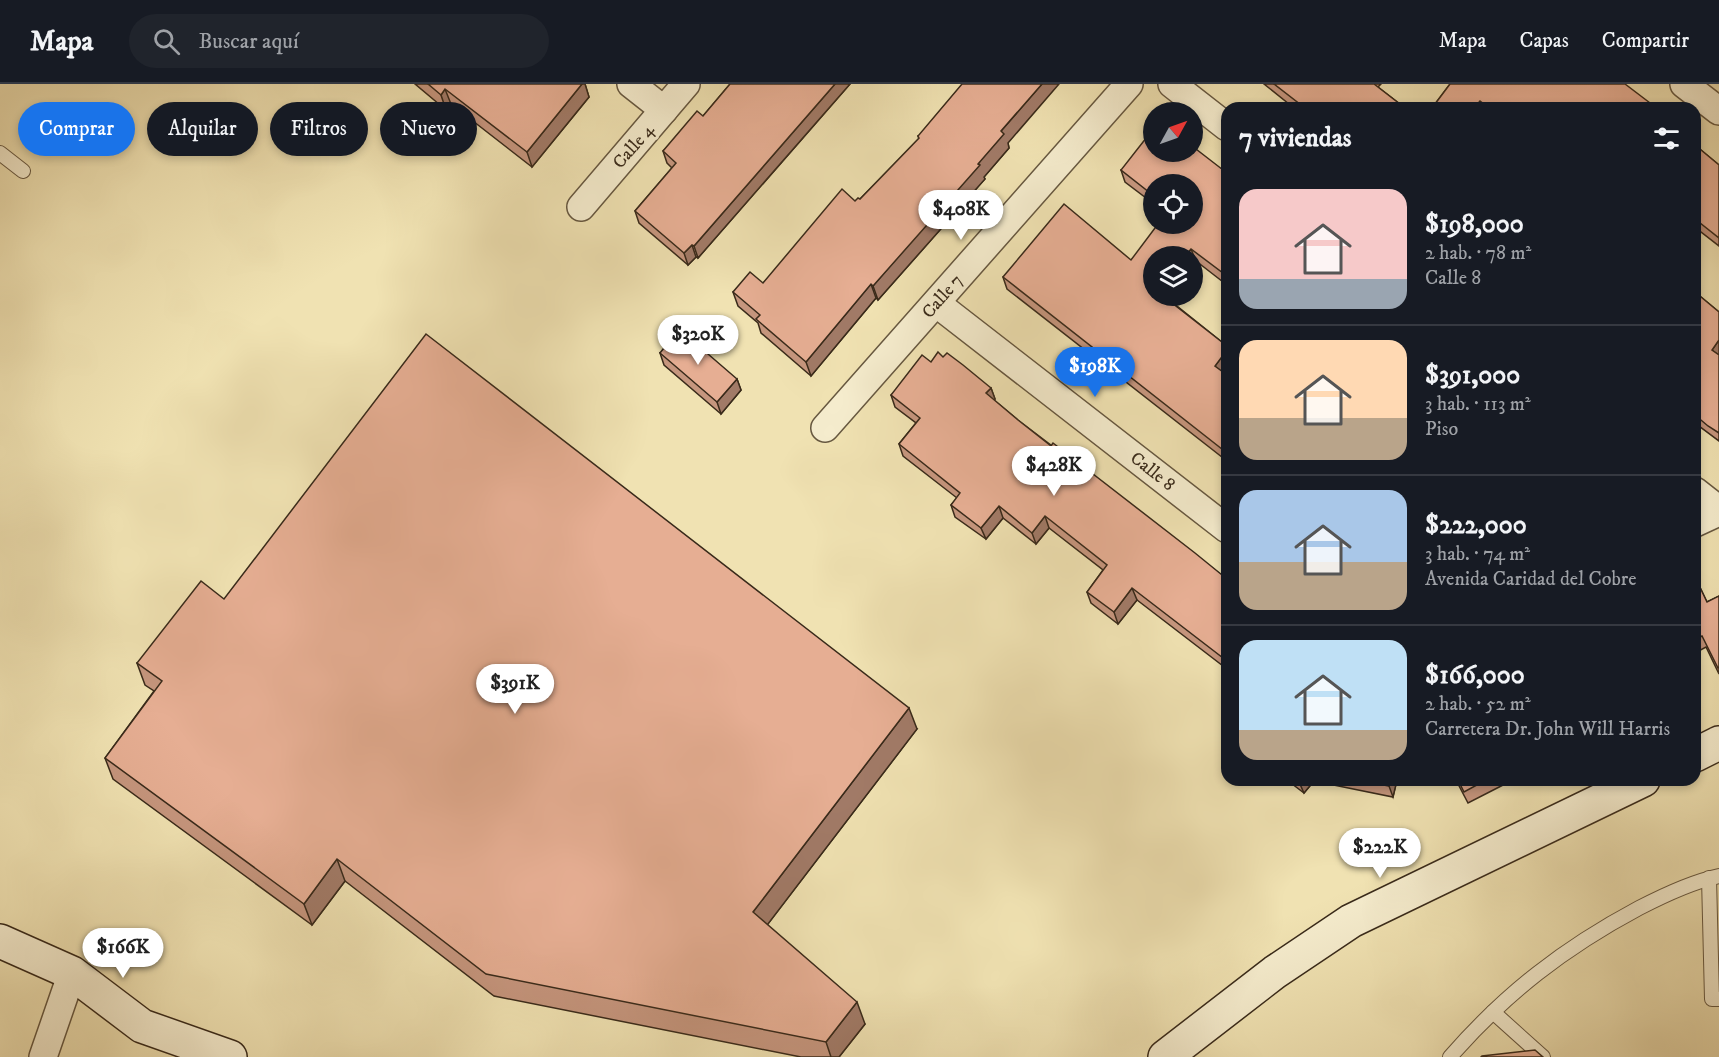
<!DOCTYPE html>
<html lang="es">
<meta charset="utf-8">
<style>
body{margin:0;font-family:"IM FELL DW Pica",serif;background:#20242c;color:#f1f3f6;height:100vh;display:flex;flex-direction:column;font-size:22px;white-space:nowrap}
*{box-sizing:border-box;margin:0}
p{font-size:20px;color:#9ea1a6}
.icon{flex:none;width:33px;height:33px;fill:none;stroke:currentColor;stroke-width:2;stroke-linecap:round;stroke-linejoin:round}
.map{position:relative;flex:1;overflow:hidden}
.details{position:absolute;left:1221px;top:18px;width:480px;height:684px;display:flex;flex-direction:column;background:#171b24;border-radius:18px;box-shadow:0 3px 9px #0003}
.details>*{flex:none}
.guide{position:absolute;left:18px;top:18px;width:570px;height:54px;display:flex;gap:12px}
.needle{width:39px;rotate:50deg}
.buttons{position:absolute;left:1143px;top:18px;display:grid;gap:12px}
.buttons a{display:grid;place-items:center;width:60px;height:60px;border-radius:50%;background:#171b24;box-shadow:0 3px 9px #0003;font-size:30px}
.price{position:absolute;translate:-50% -51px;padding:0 14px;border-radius:21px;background:#fff;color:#222;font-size:20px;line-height:39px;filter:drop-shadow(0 2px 3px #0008)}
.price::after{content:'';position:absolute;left:50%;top:36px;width:18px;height:14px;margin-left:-9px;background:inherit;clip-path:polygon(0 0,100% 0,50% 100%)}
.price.active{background:#1a73e8;color:#fff}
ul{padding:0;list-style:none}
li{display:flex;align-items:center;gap:18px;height:150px;padding:0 18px}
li+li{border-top:2px solid #363941}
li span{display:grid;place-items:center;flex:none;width:168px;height:120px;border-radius:18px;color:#555}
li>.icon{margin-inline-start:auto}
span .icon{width:72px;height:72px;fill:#fffc;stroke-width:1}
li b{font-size:26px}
h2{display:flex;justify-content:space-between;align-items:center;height:72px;padding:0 18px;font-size:26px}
.pill{padding:0 21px;border-radius:27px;background:#171b24;box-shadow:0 3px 9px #0003;font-size:21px;line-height:54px}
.pill.active{background:#1a73e8;color:#fff}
header{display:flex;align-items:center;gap:36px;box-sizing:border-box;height:84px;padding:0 30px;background:#171b24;border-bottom:2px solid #363941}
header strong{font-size:28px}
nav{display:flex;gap:33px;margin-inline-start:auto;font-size:21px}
.search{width:420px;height:54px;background:#20242c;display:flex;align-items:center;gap:15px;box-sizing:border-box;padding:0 21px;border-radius:33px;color:#9ea1a6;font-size:22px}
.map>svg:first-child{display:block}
</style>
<header>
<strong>Mapa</strong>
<div class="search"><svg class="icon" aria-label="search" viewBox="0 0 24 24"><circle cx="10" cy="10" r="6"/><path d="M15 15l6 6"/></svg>Buscar aquí</div>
<nav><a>Mapa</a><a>Capas</a><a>Compartir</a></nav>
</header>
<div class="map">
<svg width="1719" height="973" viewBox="0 0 1719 973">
<rect width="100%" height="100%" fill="#f0e2b2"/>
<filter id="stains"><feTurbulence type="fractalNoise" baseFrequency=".00333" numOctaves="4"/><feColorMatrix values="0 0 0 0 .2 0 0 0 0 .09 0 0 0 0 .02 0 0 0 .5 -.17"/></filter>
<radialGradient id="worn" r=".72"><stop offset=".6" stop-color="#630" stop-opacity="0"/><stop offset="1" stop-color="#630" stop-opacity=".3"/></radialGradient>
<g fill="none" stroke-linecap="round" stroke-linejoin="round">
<defs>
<g id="lane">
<path d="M0 69 23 87"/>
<path d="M1709 794 1712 915H1719"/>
<path d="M1493 928 1543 973"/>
<path d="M1450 973C1506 909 1564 864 1639 824 1664 811 1691 798 1719 792"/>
</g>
<g id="street">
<path d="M631 0 664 26"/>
<path d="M1172 0 1227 43"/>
<path d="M1684 0 1719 27"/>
<path d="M581 123 686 0"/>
<path d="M936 219 1227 445"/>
<path d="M825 344 1129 0"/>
<path d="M1695 407 1719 426"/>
<path d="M1695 439 1719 428"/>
<path d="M43 973 72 889"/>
</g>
<g id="secondary">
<path d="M1695 671 1719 659"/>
<path d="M0 857 72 889 142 942 230 973"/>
<path d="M1165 973 1275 888 1351 837 1643 696"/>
</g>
</defs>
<use href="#lane" stroke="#675840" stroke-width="16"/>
<use href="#street" stroke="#675840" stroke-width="30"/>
<use href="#secondary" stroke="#392a1a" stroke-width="36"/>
<use href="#lane" stroke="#f5eccd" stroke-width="14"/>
<use href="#street" stroke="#f5eccd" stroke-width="27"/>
<use href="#secondary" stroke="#f5eccd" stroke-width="33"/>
</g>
<g fill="#c6967e" stroke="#392a1a" stroke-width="1.5">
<path d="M415 0H585L589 13 532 83 451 20 446 26Z"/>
<path d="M730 0H850L698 174 696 173 688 181 639 139 635 127 672 84 667 79 663 67 703 32Z"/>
<path d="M1264 0H1381L1378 3 1405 24H1294Z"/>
<path d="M1450 0 1654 24H1432Z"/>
<path d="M918 52 1008 59 1009 64 984 93 985 95 878 216 876 214 811 292 761 249 758 239 738 222 733 208 763 199 855 117 860 115 919 55Z"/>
<path d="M1695 61 1719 81V162L1697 145 1695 149Z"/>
<path d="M1121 86 1227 89V201L1196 177 1167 214 1227 262V284L1224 288 1227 291V377L1007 205 1003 193 1131 176 1192 140 1154 100V120L1125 98Z"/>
<path d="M1695 208 1719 228V357L1695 339Z"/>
<path d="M660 269 737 295 741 306 721 330 664 281Z"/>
<path d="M931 278 991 304 995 315 994 316 1018 336 1227 495V585L1137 516 1118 540 1091 519 1087 508 1103 486 1049 444 1036 460 1003 434 986 455 955 433 951 421 957 414 903 372 899 360 916 339 895 323 891 311Z"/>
<path d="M1695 493 1707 518 1719 512V590L1706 563 1695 569Z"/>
<path d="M137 579 917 645 767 841 865 940 839 973H801L494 912 345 797 312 841 113 695 105 674 154 607 145 601Z"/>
<path d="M1287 696H1397L1393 713 1314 697 1304 709Z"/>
<path d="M1456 696H1504L1505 700 1468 719Z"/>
</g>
<g fill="#a17a67" stroke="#392a1a" stroke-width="1.5">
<path d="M582 0H585L589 13 532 83 527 68Z"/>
<path d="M835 0H850L698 174 694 162Z"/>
<path d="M1042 0H1059L1008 59 1009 64 984 93 985 95 878 216 873 202 978 80 1001 47Z"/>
<path d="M445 5 451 20 446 26 441 11Z"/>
<path d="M1480 17 1482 24H1474Z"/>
<path d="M1695 139 1697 145 1695 149Z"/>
<path d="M692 161 696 173 688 181 684 169Z"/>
<path d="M1191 165 1196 177 1192 181V172H1185Z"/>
<path d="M871 200 876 214 811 292 806 278Z"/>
<path d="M1719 256V272L1712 266Z"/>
<path d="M1227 266V284L1219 294 1215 282Z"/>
<path d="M737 295 741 306 721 330 717 318Z"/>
<path d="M991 304 995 315 990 321 986 309Z"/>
<path d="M999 422 1003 434 986 455 981 444Z"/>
<path d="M1045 432 1049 444 1036 460 1032 449Z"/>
<path d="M1132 504 1137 516 1118 540 1114 528Z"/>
<path d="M909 624 917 645 761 849 753 828Z"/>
<path d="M1301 696 1314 697 1304 709 1299 698Z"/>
<path d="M1390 696H1397L1393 713 1389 702Z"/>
<path d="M337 775 345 797 312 841 304 820Z"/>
<path d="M857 918 865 940 839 973H831L826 958Z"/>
</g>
<g fill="#e6ae93" stroke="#392a1a" stroke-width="1.5">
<path d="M428 0H582L527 68 445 5 441 11Z"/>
<path d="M730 0H835L694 162 692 161 684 169 635 127 676 79 663 67 697 27 703 32Z"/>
<path d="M962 0H1042L1001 47 1004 50 978 80 980 81 873 202 871 200 806 278 756 235 760 231 733 208 750 188 763 199 842 105 855 117 858 114 860 115 919 54 918 52Z"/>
<path d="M1274 0H1374L1405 24H1305Z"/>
<path d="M1450 0H1625L1654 22 1652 24H1489L1480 17 1474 24H1432Z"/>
<path d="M1154 44V68H1192V62L1227 89V192L1191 165 1185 172H1154V212H1163L1227 262V266L1215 282 1227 291V369L1003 193 1064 120 1131 176 1158 140H1192V100H1154V112L1121 86Z"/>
<path d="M1695 61 1719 81V154L1695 135Z"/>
<path d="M1695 208 1719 228V256L1712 266 1719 271V349L1708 342 1695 331Z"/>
<path d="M679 245 737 295 717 318 660 269Z"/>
<path d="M426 250 909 624 753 828 857 918 826 958 486 890 337 775 304 820 105 674 162 597 137 579 201 497 224 515Z"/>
<path d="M938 268 943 273 947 269 963 281 991 304 986 309 1018 336 1051 362 1053 359 1195 469 1227 495V577L1132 504 1114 528 1087 508 1107 481 1045 432 1032 449 999 422 981 444 951 421 960 409 899 360 920 334 891 311 922 271 931 278Z"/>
<path d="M1695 493 1707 518 1719 512V583L1718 584 1702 552 1695 555Z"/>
<path d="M1360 696H1390L1389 702Z"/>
<path d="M1458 696H1486L1464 708Z"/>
<path d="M1535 966 1543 973H1481L1482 972Z"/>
</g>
<g text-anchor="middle" stroke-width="6" stroke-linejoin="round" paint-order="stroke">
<g font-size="18" fill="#392a1a" stroke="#f5eccd">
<text transform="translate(633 62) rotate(-49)" y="6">Calle 4</text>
<text transform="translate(942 212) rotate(-49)" y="6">Calle 7</text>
<text transform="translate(1153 387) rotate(38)" y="6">Calle 8</text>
</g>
</g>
<rect width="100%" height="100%" filter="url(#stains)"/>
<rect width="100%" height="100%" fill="url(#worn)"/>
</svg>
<div class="buttons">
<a><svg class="needle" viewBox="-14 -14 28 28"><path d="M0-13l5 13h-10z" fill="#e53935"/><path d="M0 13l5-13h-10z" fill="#9ea1a6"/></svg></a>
<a><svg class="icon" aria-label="locate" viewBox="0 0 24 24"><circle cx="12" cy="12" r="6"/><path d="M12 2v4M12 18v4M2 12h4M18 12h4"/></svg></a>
<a><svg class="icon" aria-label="layers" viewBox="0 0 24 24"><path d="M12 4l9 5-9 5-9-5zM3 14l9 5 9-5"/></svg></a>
</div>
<b class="price" style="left:961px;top:157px">$408K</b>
<b class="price" style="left:698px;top:282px">$320K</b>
<b class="price active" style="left:1095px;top:314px">$198K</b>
<b class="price" style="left:1054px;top:413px">$428K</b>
<b class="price" style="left:515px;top:631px">$391K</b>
<b class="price" style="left:1380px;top:795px">$222K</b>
<b class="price" style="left:123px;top:895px">$166K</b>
<div class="guide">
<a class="pill active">Comprar</a>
<a class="pill">Alquilar</a>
<a class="pill">Filtros</a>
<a class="pill">Nuevo</a>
</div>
<section class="details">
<h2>7 viviendas<svg class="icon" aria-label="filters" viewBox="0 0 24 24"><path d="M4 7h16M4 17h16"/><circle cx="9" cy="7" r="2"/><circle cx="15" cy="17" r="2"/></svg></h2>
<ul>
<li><span style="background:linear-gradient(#f6c9c9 75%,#9aa5b1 0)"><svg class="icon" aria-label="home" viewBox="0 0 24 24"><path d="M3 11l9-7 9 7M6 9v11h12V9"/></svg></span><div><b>$198,000</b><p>2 hab. · 78 m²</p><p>Calle 8</p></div></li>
<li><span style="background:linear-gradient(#ffd9b3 65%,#b9a48a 0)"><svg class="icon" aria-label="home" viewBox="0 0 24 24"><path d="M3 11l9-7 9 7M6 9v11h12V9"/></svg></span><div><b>$391,000</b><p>3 hab. · 113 m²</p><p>Piso</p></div></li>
<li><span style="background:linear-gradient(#a9c7e8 60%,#b9a48a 0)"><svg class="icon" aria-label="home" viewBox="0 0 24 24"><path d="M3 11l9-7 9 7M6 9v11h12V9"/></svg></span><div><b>$222,000</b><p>3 hab. · 74 m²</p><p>Avenida Caridad del Cobre</p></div></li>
<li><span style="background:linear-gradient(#bfe0f5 75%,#b9a48a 0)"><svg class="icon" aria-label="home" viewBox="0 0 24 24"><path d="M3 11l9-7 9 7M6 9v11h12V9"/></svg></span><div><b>$166,000</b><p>2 hab. · 52 m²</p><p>Carretera Dr. John Will Harris</p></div></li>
</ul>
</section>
</div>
